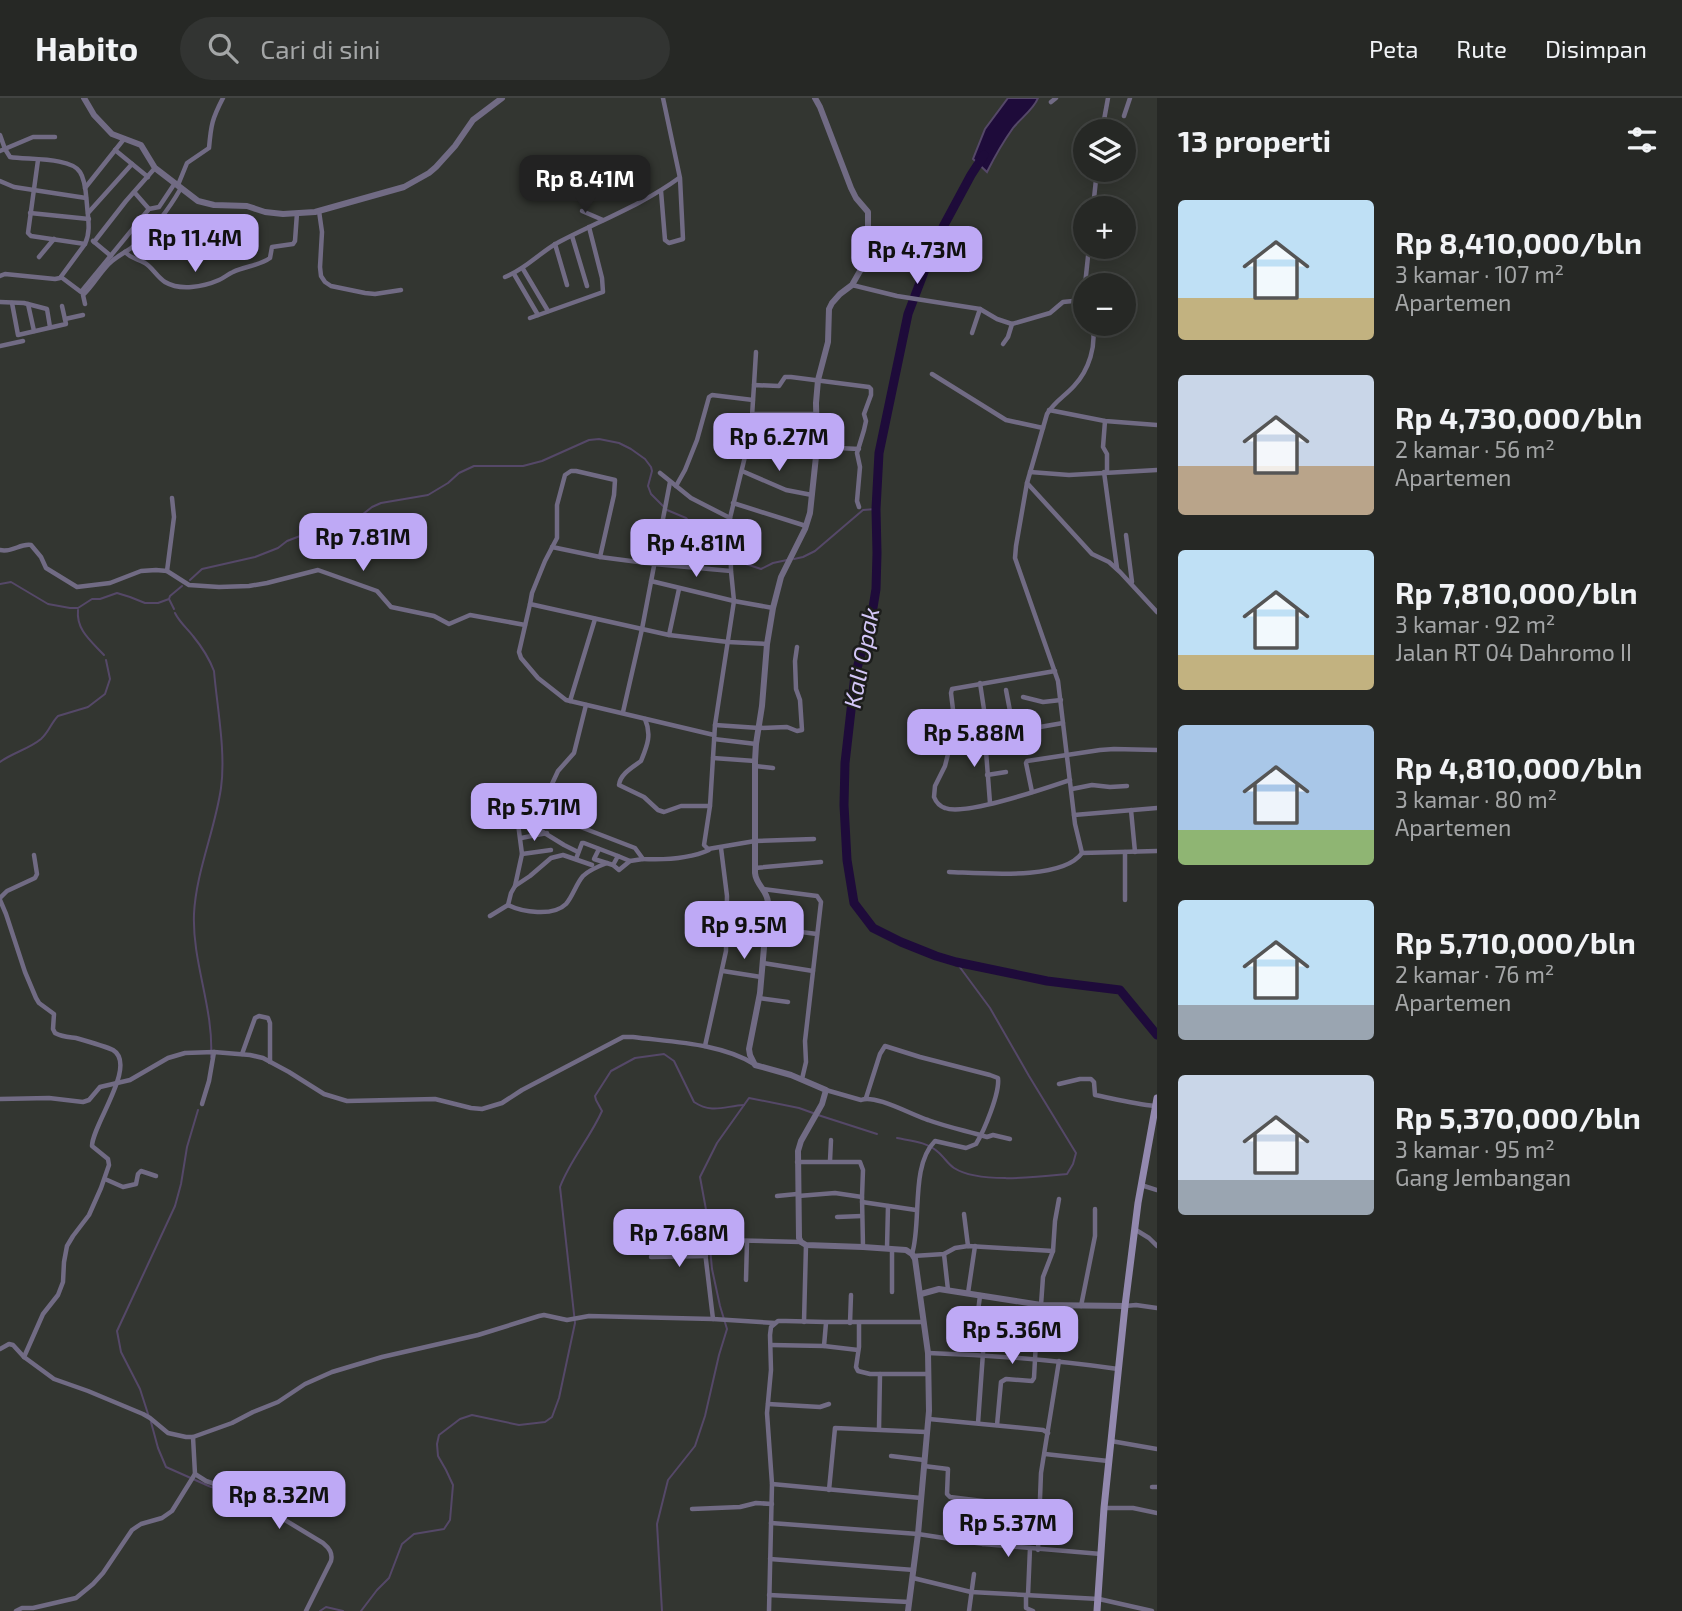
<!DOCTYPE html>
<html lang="id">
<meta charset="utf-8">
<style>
body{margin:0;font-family:"Exo 2",sans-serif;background:#323432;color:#f1f3f6;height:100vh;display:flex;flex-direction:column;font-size:26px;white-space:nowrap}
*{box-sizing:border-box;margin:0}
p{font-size:23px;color:#a4a6a7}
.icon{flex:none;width:38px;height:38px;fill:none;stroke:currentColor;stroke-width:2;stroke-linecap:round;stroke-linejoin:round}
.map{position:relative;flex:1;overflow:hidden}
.sheet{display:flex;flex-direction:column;background:#262825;width:525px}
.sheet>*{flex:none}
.fabs{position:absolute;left:1073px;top:21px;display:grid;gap:14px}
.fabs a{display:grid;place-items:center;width:63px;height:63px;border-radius:50%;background:#262825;box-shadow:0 4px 18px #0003,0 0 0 2px #424442;font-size:35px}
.price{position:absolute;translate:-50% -60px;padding:0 16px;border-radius:14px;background:#bea9f5;color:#111;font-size:23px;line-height:46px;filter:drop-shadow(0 2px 4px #0008)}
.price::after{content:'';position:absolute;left:50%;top:42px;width:21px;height:16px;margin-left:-10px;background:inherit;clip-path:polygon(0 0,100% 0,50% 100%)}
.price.active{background:#222;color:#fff}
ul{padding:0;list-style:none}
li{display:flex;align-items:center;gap:21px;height:175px;padding:0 21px}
li span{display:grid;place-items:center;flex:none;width:196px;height:140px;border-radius:7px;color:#555}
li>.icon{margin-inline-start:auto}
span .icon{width:84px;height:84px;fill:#fffc;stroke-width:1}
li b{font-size:30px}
h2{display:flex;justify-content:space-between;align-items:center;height:84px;padding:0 21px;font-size:30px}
header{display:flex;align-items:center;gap:42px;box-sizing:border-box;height:98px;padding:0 35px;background:#262825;border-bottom:2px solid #424442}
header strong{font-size:33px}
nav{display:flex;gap:38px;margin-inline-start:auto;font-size:24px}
.search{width:490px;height:63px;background:#323432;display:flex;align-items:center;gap:18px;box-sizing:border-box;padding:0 24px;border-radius:38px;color:#a4a6a7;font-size:26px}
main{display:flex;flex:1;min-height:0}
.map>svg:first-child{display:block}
</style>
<header>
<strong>Habito</strong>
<div class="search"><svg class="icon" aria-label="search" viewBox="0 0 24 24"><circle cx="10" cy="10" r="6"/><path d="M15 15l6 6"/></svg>Cari di sini</div>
<nav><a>Peta</a><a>Rute</a><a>Disimpan</a></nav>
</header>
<main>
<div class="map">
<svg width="1157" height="1513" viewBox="0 0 1157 1513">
<rect width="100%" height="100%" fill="#333631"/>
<path fill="#1e0b3a" stroke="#554868" stroke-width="2" d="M1008 0H1038C1034 11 1021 20 1013 30 1003 44 995 58 987 74L973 61 985 31Z"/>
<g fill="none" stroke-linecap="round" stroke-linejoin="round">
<g stroke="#554868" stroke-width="2">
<path d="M667 412 686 420 703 439 711 440 720 450 728 452"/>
<path d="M733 454 744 458 746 466 761 471 773 465 787 462"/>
<path d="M794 461 803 459 815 453 863 412 876 411"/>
<path d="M190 482 202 471 255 459 278 450 287 443 308 435H321L344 431 372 409 381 405 428 397 448 385 459 375 474 368H523L542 363 589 342 599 341 619 345 631 351 645 361 651 369 652 373 648 388 651 396 663 408"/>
<path d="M0 486 11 484 48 506 70 510H78L92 501H100L117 495 130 499 145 505H158L169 501"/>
<path d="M174 511 169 501 170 498 182 488"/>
<path d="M78 512C76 532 91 543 104 557"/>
<path d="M175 515C180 525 187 530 193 538 202 549 209 560 214 573 217 609 226 654 221 690 215 732 196 774 194 816 192 864 214 911 211 959"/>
<path d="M0 664C12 655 29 651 41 641 49 634 51 625 58 618L88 609 105 596 110 581 106 562"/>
<path d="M818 1017 877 1036"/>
<path d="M897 1040C912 1043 927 1044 938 1054 944 1059 948 1066 954 1070 979 1086 1037 1079 1067 1076L1073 1066 1076 1055 1029 978 990 910 956 864"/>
<path d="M149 1319 140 1291 121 1254 117 1233 175 1108 181 1086 187 1049 198 1012"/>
<path d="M151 1324 158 1350 166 1369 211 1389 224 1391"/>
<path d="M320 1513 326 1509 343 1513"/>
<path d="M361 1513 377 1492 389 1480 402 1446 414 1436 444 1431 450 1422 453 1387 446 1372 438 1358 437 1346 439 1337 460 1321 472 1317 519 1327 545 1324 552 1319 559 1300 575 1225 560 1089C570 1062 590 1040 602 1013L596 1002 595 998 611 973 635 960 664 956 674 963 694 1004C712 1016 725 1008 744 1007"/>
<path d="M662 1513 657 1426 668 1382 695 1348 705 1318 719 1257 727 1231 720 1208 712 1171 707 1117 700 1079 717 1045 749 1000 799 1010 813 1015"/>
</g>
<path stroke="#1e0b3a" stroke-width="9" d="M984 57 971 77 943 129 932 153 908 216 879 355 876 411 877 455 876 491 871 522 855 577 845 665 844 707 847 762 854 805 873 830 901 844 936 858 956 864 1047 883 1120 892 1157 937"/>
<g stroke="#716b84" stroke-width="4.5">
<path d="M1051 4 1056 0"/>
<path d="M1124 18 1130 0"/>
<path d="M1102 33 1108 0"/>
<path d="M0 37 5 51 10 59C27 62 71 59 80 74 86 83 86 98 87 107 88 121 91 133 85 146L60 180 55 181 5 176 0 178"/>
<path d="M115 52 148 79"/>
<path d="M0 53 33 39H55"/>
<path d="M38 62 28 135 31 138 85 146"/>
<path d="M0 83 14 89 86 100"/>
<path d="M178 87 187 65 209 50C211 27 212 21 223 0"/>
<path d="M85 90 124 41"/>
<path d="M661 93 665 142 669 145 683 141 680 80 663 0"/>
<path d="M135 95 149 111"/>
<path d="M1093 110 1097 72"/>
<path d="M319 113 322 134 320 169 321 178 325 184 331 188 365 195 375 196 401 192"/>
<path d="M582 113 603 122"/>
<path d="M30 115 89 121"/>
<path d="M88 115 132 66"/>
<path d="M572 138 587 188"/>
<path d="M93 143 111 158"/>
<path d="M94 144 126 103 155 70"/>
<path d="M555 146 567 187"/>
<path d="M125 154C133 162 137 160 145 165 152 169 157 179 165 184 180 193 203 189 219 182 224 180 228 176 233 174 245 168 259 168 270 160L272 149 293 146 295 143 297 115"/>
<path d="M39 159 54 141"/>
<path d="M523 171 548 213"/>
<path d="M514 176 538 217"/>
<path d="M61 179 81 194 149 111 159 109 175 85"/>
<path d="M505 179C526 171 540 154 559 144 599 123 642 107 679 80"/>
<path d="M852 187 897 198 980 211 997 221 1012 226 1050 215 1063 204 1083 202"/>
<path d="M1085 187 1089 149"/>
<path d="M1085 190 1083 202 1085 206"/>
<path d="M0 204 24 205 47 211 50 229"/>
<path d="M12 205 18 237 66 226 62 208"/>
<path d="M28 206 34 233"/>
<path d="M85 206 83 197C94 187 101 172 112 163 119 157 128 153 135 147 154 131 169 111 181 90"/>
<path d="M530 220 603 194 602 180 589 129"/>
<path d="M65 221 83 217"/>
<path d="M1092 226C1097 247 1089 272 1074 288 1065 298 1054 304 1047 316L1027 385 1092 456 1109 464 1120 474 1157 514"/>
<path d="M972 235 980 211"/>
<path d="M1003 246 1008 239 1012 226"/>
<path d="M0 248 23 243"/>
<path d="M932 276 1006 322 1043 330"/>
<path d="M754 287 756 254"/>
<path d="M1049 312 1105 323 1157 327"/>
<path d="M752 316H816"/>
<path d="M1105 323 1103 349 1107 356V374"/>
<path d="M817 349 859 351"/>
<path d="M742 373 786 392 812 397"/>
<path d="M1030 374 1069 377 1157 372"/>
<path d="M1104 374 1117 470"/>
<path d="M660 375 691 400 730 420"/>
<path d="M1027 385 1016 448 1015 460 1058 583 1075 726 1082 755 1157 753"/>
<path d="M676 388 685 372 697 342 709 299 712 297 753 302"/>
<path d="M733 405 806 428"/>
<path d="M1126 437 1132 484"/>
<path d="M552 449 600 459 654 466 731 473"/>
<path d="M0 452C13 455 20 445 31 447L41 459 46 470 77 489 110 485 141 473 156 472 167 473 189 487 219 489 249 488 267 485 318 472 377 493 391 509 434 518 449 526 470 517 525 527"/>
<path d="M167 473 174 419 172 400"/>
<path d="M651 483 734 503 773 510"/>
<path d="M530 506 532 495 545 463 557 440V407L565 377 571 373H576L615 382 614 397 600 459"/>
<path d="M669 537 679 491"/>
<path d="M1055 573 952 591 951 595 955 628 945 668 935 688 934 699C936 704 939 708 945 710 966 718 1046 690 1070 682"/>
<path d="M980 585 988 638 986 653 990 705"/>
<path d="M1006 592 1014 634"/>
<path d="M1023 599 1043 604 1061 602"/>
<path d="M570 603 595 521"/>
<path d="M623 614 642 531 670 384"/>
<path d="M645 621C652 637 647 648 641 663 633 669 620 676 619 687L644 699 658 712 664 714 681 708H710"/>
<path d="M715 627 759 630 787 629 797 633 802 632 800 602 796 591 795 563 797 549"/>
<path d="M714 637 566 602 538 580 521 560 519 554 530 506 669 537 728 544 767 546"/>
<path d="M988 638 1063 625"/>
<path d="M714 641 756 646"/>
<path d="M986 653 1021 648"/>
<path d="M713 660 755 663"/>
<path d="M755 668 773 670"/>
<path d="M987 677 1006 674"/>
<path d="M483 691 537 713 540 712 558 673 574 655 586 607"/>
<path d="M1072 691 1092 687 1110 689 1127 688"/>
<path d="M1032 694 1026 665 1027 663 1100 652 1114 651 1157 652"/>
<path d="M1131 712 1135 754"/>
<path d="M539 713 635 750 643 761C665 762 689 761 709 752"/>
<path d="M1074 717 1157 710"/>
<path d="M521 740 547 735"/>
<path d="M814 741 755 743 708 751 704 747 710 708 715 627 734 503 731 473 730 420 751 334 754 287 779 288 785 279H791L869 289 871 291V297L864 316 866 323 864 332 857 355 860 369 857 403 859 409"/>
<path d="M599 751 594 761 613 767 619 772 630 763 643 761"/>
<path d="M522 756 551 752"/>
<path d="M576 761 582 745H584L618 758"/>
<path d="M613 767 618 758 630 763"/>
<path d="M755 770 821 764"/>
<path d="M949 774C981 775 1062 783 1082 755"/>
<path d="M515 788 522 756 517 718 564 747 578 754"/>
<path d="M763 791 817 798 821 804 805 943 806 964 802 981"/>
<path d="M0 800 7 793 35 780 37 776 34 757"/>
<path d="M0 802 6 816 25 874 36 900 39 905 54 916 53 931 55 935C62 939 69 939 76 940 83 942 107 949 113 952 138 967 92 1027 92 1048L108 1061 109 1067 101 1090 89 1117 73 1138 67 1148 64 1164 63 1184 58 1197 43 1216 24 1259 54 1281 88 1293 143 1316 150 1320 168 1335 186 1339H193L232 1325 253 1314 278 1304 305 1286 332 1274 382 1259 478 1237 539 1218 544 1217 567 1222 589 1218 713 1221 775 1225"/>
<path d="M1125 802V754"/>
<path d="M508 807 511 795 515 788 530 778 551 760 563 757 592 767"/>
<path d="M490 818 508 807C522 814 553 819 566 806 573 798 576 786 583 778 589 772 599 768 607 765"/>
<path d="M801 834 817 836"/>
<path d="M763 865 813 873"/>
<path d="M723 873 761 879"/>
<path d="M759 900 788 904"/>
<path d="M705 948 726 853 727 798 721 750"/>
<path d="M242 956 255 920 259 918 268 920 270 925V964"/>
<path d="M1059 986 1080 981H1091L1094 984 1095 997C1115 1001 1134 1006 1155 1008"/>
<path d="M826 992 861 1002C875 996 912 1017 928 1022 947 1029 967 1033 987 1039L993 1037 1010 1041"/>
<path d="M866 1000 880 956 885 948 920 959 990 977 998 980C1000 995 984 1033 976 1046L966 1050 935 1043C910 1068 922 1124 912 1156"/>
<path d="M0 1001 49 1000 83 1004 89 1002 100 989 130 982 168 960 185 955 214 954 250 957 263 960 289 974 324 996 347 1003 435 1001 471 1010 482 1011 502 1005 522 992 623 939H633C671 944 720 945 754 966"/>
<path d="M202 1006 209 983 214 954"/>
<path d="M830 1063 831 1042"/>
<path d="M797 1064H860L863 1072 862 1099 863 1149"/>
<path d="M105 1081 123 1089 136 1086 138 1076 141 1073 156 1078"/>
<path d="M1141 1087 1157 1092"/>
<path d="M777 1098 797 1096"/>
<path d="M798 1098 835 1095 862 1099"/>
<path d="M862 1104 916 1112"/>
<path d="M964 1116 968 1148"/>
<path d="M837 1119 862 1118"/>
<path d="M1136 1132 1149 1140 1157 1148"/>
<path d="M675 1139 703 1137 713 1221"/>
<path d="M659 1141 675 1139 674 1117"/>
<path d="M718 1142 801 1144"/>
<path d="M657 1147 704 1145"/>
<path d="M887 1150 888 1108"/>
<path d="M944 1156 948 1192"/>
<path d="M913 1158 944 1156 955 1150 968 1148 1053 1153"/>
<path d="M651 1159 706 1158"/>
<path d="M746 1182 747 1143"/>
<path d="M892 1194V1151"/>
<path d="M968 1195 975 1148"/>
<path d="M1041 1207 1043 1179 1053 1153 1055 1123 1059 1101"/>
<path d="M1081 1208 1095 1138V1111"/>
<path d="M1125 1208 1136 1207 1157 1210"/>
<path d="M804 1224 806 1147"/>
<path d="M850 1225 851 1197"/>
<path d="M859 1225V1249L856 1269 858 1273 870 1276H928"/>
<path d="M771 1247 824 1248 858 1252"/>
<path d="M824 1248 826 1225"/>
<path d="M0 1251 9 1246 13 1247 24 1259"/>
<path d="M928 1255C992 1257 1055 1262 1118 1271"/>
<path d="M768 1306 820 1309 829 1306"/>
<path d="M929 1321 1013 1329 1043 1332 1048 1335"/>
<path d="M978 1325 984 1241C973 1230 979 1211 980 1197"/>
<path d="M997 1327 1001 1284 1006 1281 1032 1283 1034 1280 1038 1206"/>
<path d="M879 1331 880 1276"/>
<path d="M1111 1343 1157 1351"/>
<path d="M1045 1356 1108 1363"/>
<path d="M891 1358 924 1362"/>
<path d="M924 1368 948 1371 947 1396 950 1399 1040 1410"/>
<path d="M195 1376 206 1383 254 1399 270 1413 323 1445C329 1450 333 1455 331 1463L306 1513"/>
<path d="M772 1386 921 1400"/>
<path d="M1152 1389H1157"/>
<path d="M829 1392 835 1330 926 1334"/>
<path d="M1105 1410H1133L1157 1415"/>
<path d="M692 1411 740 1409 756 1405 772 1406"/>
<path d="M771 1425 918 1436 983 1446 1101 1456"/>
<path d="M983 1446 985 1417"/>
<path d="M1038 1452 1041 1375 1059 1263"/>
<path d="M770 1461 914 1472"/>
<path d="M913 1480 971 1494 1099 1501 1152 1513"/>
<path d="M769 1497 909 1504"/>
<path d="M1026 1497V1510L1033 1513"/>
<path d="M1028 1497 1030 1450"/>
<path d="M16 1513 22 1510H33L76 1500 93 1486 103 1475 132 1432 141 1426 162 1420 172 1413 195 1376 193 1339"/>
<path d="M769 1513 772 1386 767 1315 771 1272 770 1237 771 1229 778 1223H786L826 1224H924"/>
<path d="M969 1513 974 1476"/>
</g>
<g stroke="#716b84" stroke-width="6">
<path d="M84 0 94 17 112 36 141 47 155 70 198 103 214 107 247 108 265 114 283 116 315 114 404 89 429 75 436 69 455 48 473 22 502 0"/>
<path d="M815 0 820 9 851 90 856 100 868 114V128L860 173 852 187 840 196 832 205 829 211 828 244 818 282 816 305 817 349 810 415 805 431 781 479 773 510 767 546 762 608 756 646 755 663V775C756 787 767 792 768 804L760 895 749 951 750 957 755 967 791 977 826 992 822 1006 801 1043 798 1053 799 1140 801 1144 806 1147 863 1149 906 1152 912 1156 915 1161 928 1255 929 1313 918 1436 908 1513"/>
<path d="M921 1196 939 1191 1041 1207 1125 1208"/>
</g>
<path stroke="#9389af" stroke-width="7" d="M1097 1513 1104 1410 1125 1208 1138 1105 1157 1000"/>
</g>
<g text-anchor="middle" stroke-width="5" stroke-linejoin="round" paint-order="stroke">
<g font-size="24" font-style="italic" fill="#d3c6f7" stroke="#1c1d1b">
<text transform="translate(862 560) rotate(-79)" y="8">Kali Opak</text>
</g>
</g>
</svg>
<div class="fabs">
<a><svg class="icon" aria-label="layers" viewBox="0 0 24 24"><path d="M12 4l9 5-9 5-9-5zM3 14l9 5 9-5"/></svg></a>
<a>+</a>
<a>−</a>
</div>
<b class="price active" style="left:585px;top:117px">Rp 8.41M</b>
<b class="price" style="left:195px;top:176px">Rp 11.4M</b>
<b class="price" style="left:917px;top:188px">Rp 4.73M</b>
<b class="price" style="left:779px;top:375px">Rp 6.27M</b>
<b class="price" style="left:363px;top:475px">Rp 7.81M</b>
<b class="price" style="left:696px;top:481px">Rp 4.81M</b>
<b class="price" style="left:974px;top:671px">Rp 5.88M</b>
<b class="price" style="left:534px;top:745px">Rp 5.71M</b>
<b class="price" style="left:744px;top:863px">Rp 9.5M</b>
<b class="price" style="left:679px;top:1171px">Rp 7.68M</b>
<b class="price" style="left:1012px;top:1268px">Rp 5.36M</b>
<b class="price" style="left:279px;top:1433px">Rp 8.32M</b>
<b class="price" style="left:1008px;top:1461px">Rp 5.37M</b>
</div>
<section class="sheet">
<h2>13 properti<svg class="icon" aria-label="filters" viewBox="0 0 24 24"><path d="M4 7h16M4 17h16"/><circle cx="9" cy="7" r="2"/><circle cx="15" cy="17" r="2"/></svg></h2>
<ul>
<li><span style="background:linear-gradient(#bfe0f5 70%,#c2b280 0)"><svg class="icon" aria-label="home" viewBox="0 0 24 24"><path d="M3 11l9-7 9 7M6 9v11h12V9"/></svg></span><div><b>Rp 8,410,000/bln</b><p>3 kamar · 107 m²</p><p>Apartemen</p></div></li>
<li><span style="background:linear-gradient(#c9d6e8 65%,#b9a48a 0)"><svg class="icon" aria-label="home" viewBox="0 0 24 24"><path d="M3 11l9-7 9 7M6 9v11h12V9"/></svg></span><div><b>Rp 4,730,000/bln</b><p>2 kamar · 56 m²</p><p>Apartemen</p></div></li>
<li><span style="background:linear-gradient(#bfe0f5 75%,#c2b280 0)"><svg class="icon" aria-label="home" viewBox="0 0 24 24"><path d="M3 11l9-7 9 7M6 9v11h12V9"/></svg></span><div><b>Rp 7,810,000/bln</b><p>3 kamar · 92 m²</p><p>Jalan RT 04 Dahromo II</p></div></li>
<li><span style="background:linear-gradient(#a9c7e8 75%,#8fb573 0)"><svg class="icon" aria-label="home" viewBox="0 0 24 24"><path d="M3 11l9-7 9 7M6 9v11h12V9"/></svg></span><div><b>Rp 4,810,000/bln</b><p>3 kamar · 80 m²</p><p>Apartemen</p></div></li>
<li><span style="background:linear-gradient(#bfe0f5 75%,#9aa5b1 0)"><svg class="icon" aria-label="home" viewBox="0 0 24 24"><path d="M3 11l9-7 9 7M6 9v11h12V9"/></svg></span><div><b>Rp 5,710,000/bln</b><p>2 kamar · 76 m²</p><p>Apartemen</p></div></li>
<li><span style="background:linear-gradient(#c9d6e8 75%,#9aa5b1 0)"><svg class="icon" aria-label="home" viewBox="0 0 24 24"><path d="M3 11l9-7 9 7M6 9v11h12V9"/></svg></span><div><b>Rp 5,370,000/bln</b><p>3 kamar · 95 m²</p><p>Gang Jembangan</p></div></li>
</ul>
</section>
</main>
